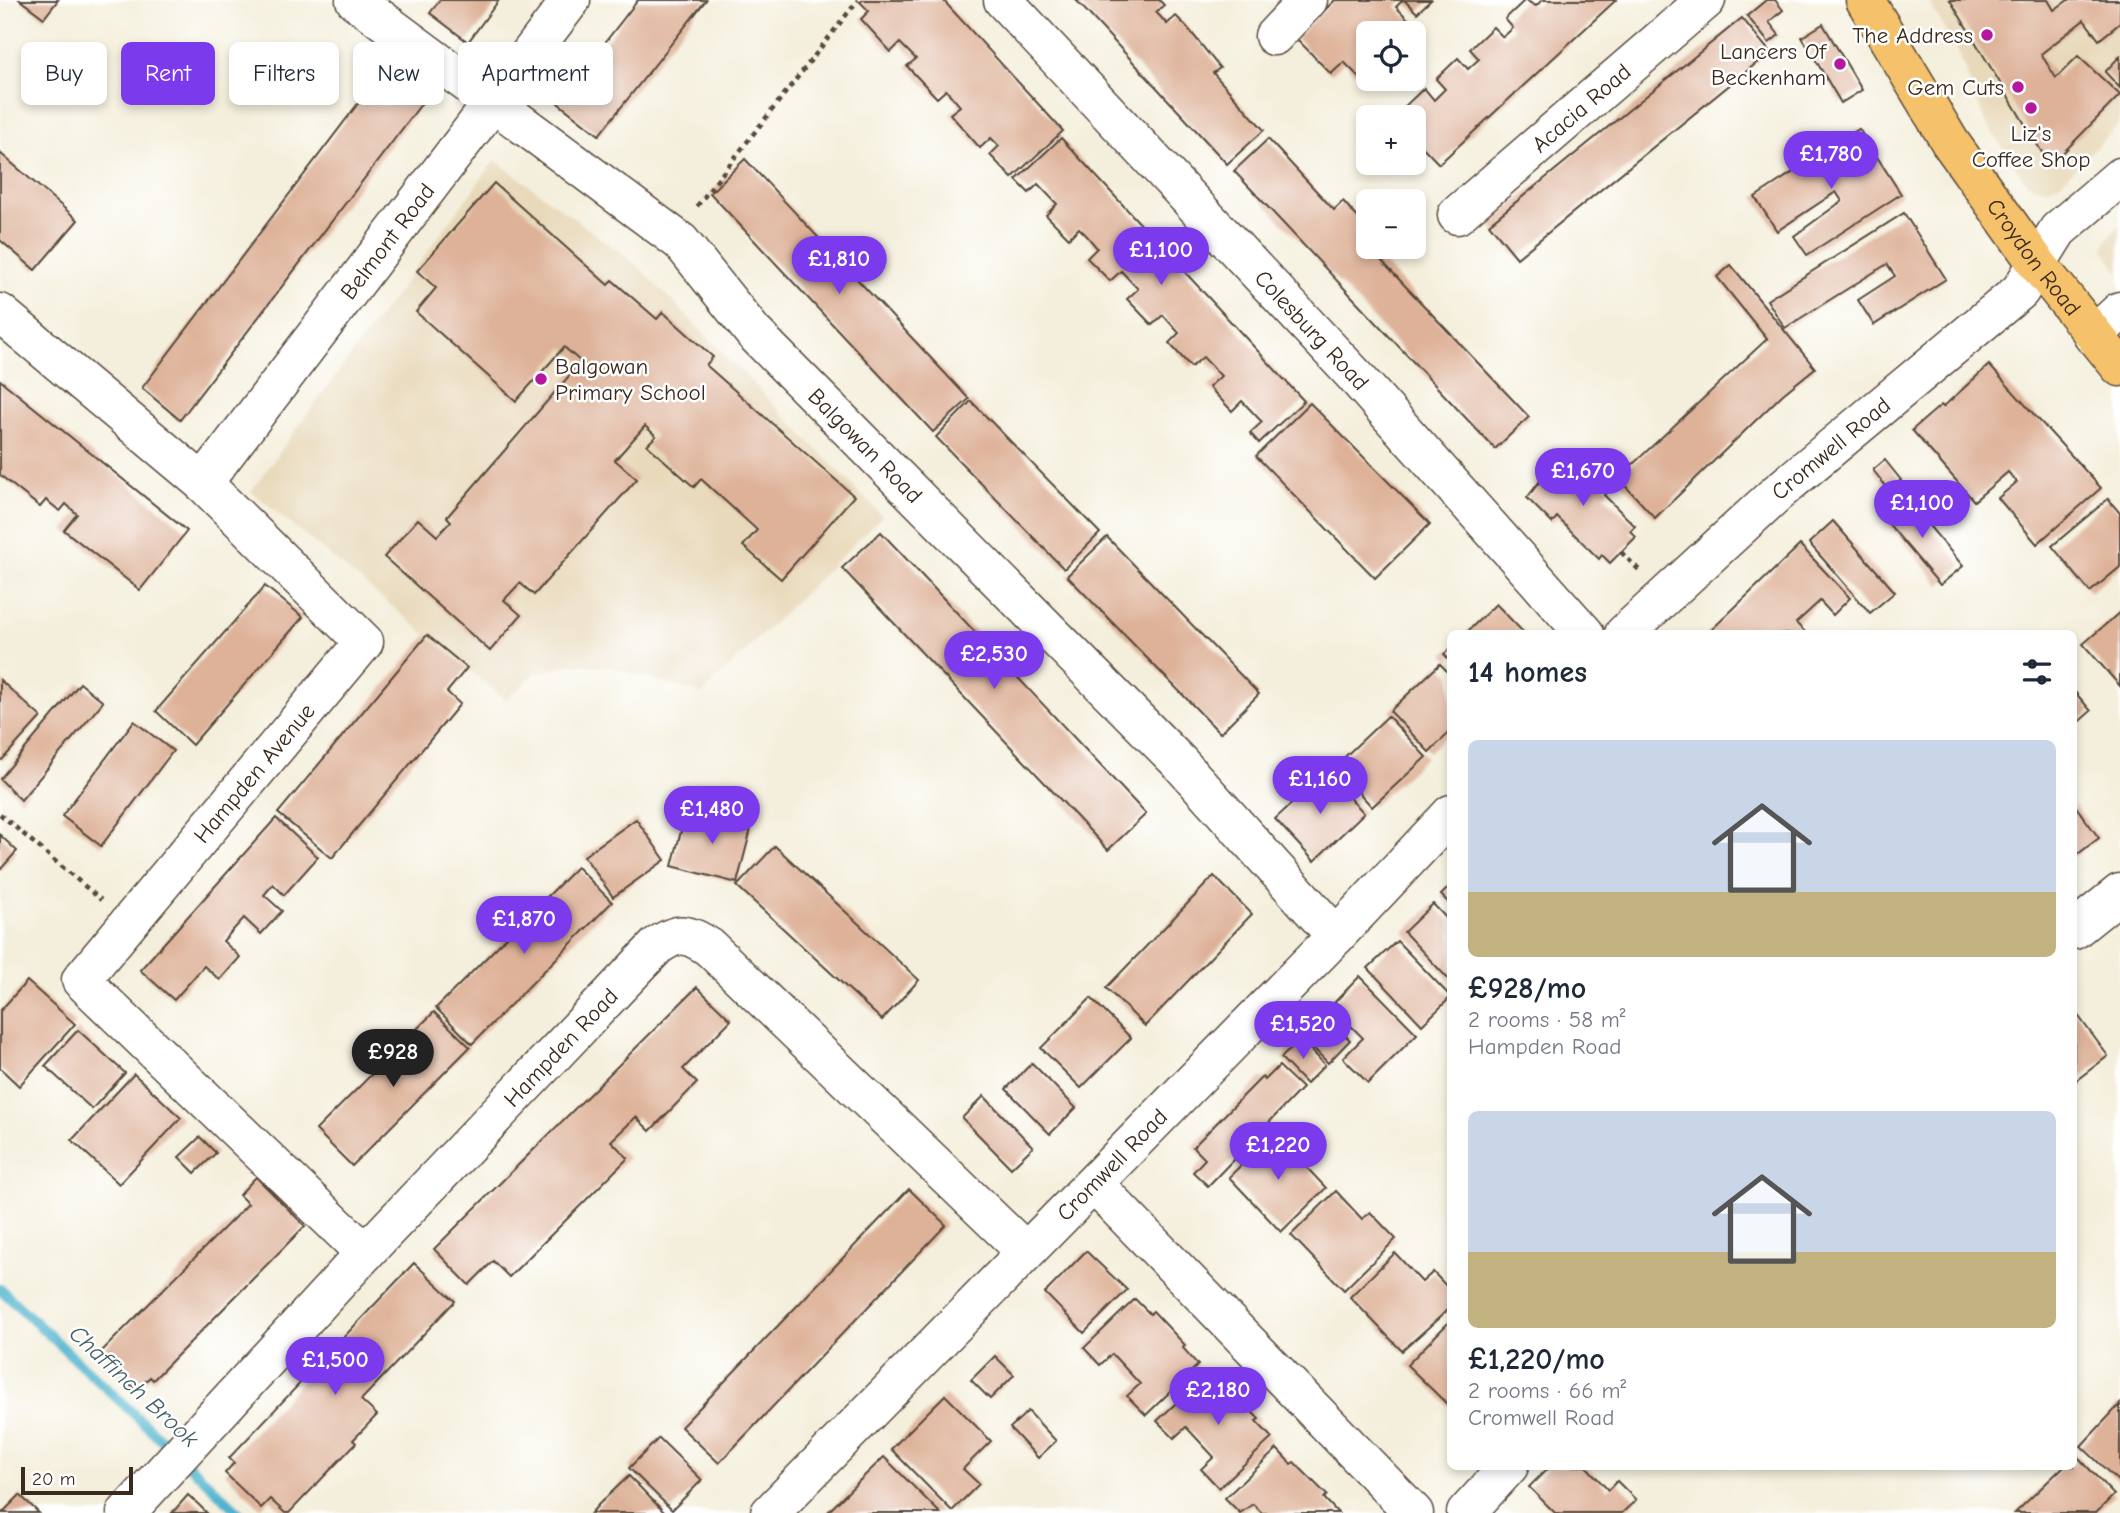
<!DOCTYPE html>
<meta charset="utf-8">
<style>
body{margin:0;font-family:"Comic Neue",sans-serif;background:#f2f2f3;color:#1f2937;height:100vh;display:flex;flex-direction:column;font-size:26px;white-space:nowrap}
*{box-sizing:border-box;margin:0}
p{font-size:23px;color:#747a83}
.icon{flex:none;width:38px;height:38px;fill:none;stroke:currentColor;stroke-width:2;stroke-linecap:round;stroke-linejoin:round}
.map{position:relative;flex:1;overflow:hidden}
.sheet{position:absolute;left:1447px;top:630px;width:630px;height:840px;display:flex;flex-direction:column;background:#fff;border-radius:10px;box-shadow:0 4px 10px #0003}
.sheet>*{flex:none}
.hud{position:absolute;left:21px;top:42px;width:665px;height:63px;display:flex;gap:14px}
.controls{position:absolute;left:1356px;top:21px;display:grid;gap:14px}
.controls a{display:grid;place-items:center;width:70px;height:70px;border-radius:10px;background:#fff;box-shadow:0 4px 10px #0003;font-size:35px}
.scale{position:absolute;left:21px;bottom:18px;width:112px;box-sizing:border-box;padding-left:7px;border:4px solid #3b2a1e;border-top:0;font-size:19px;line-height:24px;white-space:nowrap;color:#3b2a1e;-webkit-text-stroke:5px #fff;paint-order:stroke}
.price{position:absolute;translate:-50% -60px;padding:0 16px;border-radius:24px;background:#7c3aed;color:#fff;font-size:23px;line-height:46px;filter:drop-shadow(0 2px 4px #0008)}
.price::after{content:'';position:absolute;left:50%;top:42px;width:21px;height:16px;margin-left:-10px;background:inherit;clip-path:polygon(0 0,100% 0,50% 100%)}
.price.selected{background:#222;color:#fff}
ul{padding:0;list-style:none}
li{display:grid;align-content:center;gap:14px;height:371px;padding:0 21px}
li span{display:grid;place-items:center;height:217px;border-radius:10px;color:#555}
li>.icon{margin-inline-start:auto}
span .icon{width:126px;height:126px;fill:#fffc;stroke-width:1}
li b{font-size:30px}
h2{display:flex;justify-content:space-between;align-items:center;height:84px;padding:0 21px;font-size:30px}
.chip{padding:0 24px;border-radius:10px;background:#fff;box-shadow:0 4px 10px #0003;font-size:24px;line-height:63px}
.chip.selected{background:#7c3aed;color:#fff}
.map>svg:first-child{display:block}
</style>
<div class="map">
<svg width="2120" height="1513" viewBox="0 0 2120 1513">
<rect width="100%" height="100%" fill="#fff"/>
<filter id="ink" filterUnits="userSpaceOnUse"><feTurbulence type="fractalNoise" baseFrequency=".0143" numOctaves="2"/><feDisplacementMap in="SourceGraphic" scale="14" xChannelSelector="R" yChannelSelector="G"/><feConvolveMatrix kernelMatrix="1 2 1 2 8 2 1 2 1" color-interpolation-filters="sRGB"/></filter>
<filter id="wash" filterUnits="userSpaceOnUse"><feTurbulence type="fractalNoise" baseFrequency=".00686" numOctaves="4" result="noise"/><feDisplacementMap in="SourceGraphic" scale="28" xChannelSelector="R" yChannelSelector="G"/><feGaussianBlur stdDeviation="1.57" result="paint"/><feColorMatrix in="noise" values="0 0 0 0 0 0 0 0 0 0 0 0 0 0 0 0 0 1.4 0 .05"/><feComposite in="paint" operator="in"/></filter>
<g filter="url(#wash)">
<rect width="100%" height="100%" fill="#f4efdc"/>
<g fill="#e8d9ba">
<path d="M1928 0H2120V123L2060 183 2049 188H2038L2026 182 1985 121 1958 52Z"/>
<path d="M495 160 637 265 882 516 702 694 610 667 571 664 535 674 506 700 251 491Z"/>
<path d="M2120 224V275L2104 250 2106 241Z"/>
</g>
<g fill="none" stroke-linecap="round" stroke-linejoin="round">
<path stroke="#4fb4cd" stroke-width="10" d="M0 1289 240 1513"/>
</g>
<g id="blocks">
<g fill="#deb299">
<path d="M20 0H58L44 18Z"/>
<path d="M440 0H499L468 42 430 13Z"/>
<path d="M638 0H706L599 135 558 103Z"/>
<path d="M863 0H943L1063 131 1012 178 990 155 999 146 991 138 980 148 950 114 960 106 946 90 937 98 907 66 916 59 900 43 891 52 861 19 869 11 860 2Z"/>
<path d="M1076 0H1159L1164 5 1156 12 1167 24 1176 16 1187 27 1220 68 1213 73 1264 130 1227 164Z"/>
<path d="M1335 0H1403L1396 7 1412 23 1401 33H1379L1374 28 1365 38 1368 42V76L1363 81 1344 62 1331 74 1296 38Z"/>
<path d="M1404 0H1431L1417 13Z"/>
<path d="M1525 0 1536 6 1542 0H1616L1439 164 1414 138V117H1406L1400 111 1424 88 1434 100 1445 89 1436 79 1458 58 1468 69 1479 59 1470 49 1493 27 1503 37 1513 28 1505 19Z"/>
<path d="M1766 0H1775L1783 10 1769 22 1779 35 1769 43 1747 16Z"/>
<path d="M1950 0H2048L2054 10 2068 0H2120V23L2099 40 2084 20 2041 54 2056 78 2078 56 2120 95 2056 160 2046 159Z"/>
<path d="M1742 18 1770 52 1517 258 1489 224Z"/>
<path d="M1823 24 1862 90 1841 103 1802 37Z"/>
<path d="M2120 56V88L2105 72Z"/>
<path d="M385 68 425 99 180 420 142 388Z"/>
<path d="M1859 129 1901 194 1807 255 1794 236 1842 201 1836 192 1777 231 1755 197Z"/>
<path d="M1061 138 1304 401 1259 443 1250 433 1262 422 1242 401 1232 411 1209 387 1221 376 1203 357 1191 367 1169 343 1179 333 1163 315 1152 325 1127 299 1138 289 1121 271 1110 281 1087 258 1097 248 1087 236 1079 228 1069 238 1046 215 1057 204 1038 184 1029 193 1016 180Z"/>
<path d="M1268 139 1334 210 1343 201 1368 229V247H1384L1386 249 1377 256 1529 417 1495 449 1234 171Z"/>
<path d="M0 153 78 220 35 270 0 240Z"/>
<path d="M745 159 969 399 933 432 710 193Z"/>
<path d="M494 183 608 285 612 280 657 319 663 312 713 357 706 365 854 496 781 579 743 546 757 530 701 479 694 487 647 445 656 436 645 426 615 460 637 479 534 595 520 583 504 600 521 615 490 651 384 557 418 519 437 536 451 521 447 517 581 362 564 347 516 401 416 312 436 288 417 271Z"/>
<path d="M1904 213 1946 279 1874 325 1858 300 1895 276 1887 264 1785 328 1767 300Z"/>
<path d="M1731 265 1815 368 1783 394 1655 518 1618 478 1767 339 1717 277Z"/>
<path d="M1989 365 2101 488 2037 544 1998 498 2017 482 2008 472 1974 501 1912 430 1941 405 1943 407Z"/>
<path d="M0 380 187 531 140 590 64 530 77 514 66 504 60 511 46 500 40 507 0 475Z"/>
<path d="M971 401 1100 533 1064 569 936 437Z"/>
<path d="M1310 403 1430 524 1375 578 1256 456Z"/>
<path d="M1571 452 1609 490 1604 495 1635 526 1630 531 1636 537 1610 563 1602 555 1599 559 1557 517 1552 523 1527 498 1557 459 1561 463Z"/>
<path d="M1885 460 1901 480 1889 490 1873 470Z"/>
<path d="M1904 496 1963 566 1940 585 1881 515Z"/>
<path d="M2108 499 2120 513V567L2090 592 2052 546Z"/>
<path d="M1833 521 1895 592 1870 613 1809 543Z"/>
<path d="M881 532 1146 814 1108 850 842 568Z"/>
<path d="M1107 537 1259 694 1220 733 1067 576Z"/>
<path d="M1800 545 1850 598 1833 615 1820 601 1796 623 1807 634H1707Z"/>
<path d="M265 586 303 617 192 745 156 711Z"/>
<path d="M1496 604 1525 634H1466L1470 629Z"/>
<path d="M2120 612V686L2083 644Z"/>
<path d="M427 635 467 668 447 692 460 704 332 858 278 813Z"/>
<path d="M1451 648V662L1444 654Z"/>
<path d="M1440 664 1451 675V731L1429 752 1390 711Z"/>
<path d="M0 680 41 717 2 760 0 759Z"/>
<path d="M80 683 103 702 21 800 0 779Z"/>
<path d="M2074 691 2091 711 2074 726Z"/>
<path d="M1388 716 1426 757 1372 807 1335 766Z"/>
<path d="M134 721 173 751 101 846 62 816Z"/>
<path d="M1326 772 1364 813 1314 861 1275 819Z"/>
<path d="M2074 804 2099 838 2074 857Z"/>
<path d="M687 808 752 825 737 883 672 866Z"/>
<path d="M276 818 318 857 284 895 273 884 264 895 282 911 261 934 244 918 223 941 240 957 220 980 204 966 174 1000 140 970Z"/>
<path d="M636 819 665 860 613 897 584 856Z"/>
<path d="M0 835 17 851 0 870Z"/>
<path d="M775 846 919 980 882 1020 737 886Z"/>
<path d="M577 867 612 902 472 1044 436 1008Z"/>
<path d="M1214 876 1252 914 1145 1026 1106 988Z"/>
<path d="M1451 885V905L1441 895Z"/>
<path d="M1433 904 1451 923V982L1404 932Z"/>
<path d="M1397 941 1451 997 1422 1025 1368 968Z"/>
<path d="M1360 976 1417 1034 1368 1083 1343 1058 1363 1038 1331 1006Z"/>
<path d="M27 981 75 1024 19 1086 0 1068V1011Z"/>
<path d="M697 987 731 1020 683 1069 697 1083 650 1131 636 1117 611 1141 628 1158 509 1277 493 1261 469 1285 434 1249Z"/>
<path d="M1091 998 1131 1038 1081 1088 1041 1048Z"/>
<path d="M2074 1010 2108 1056 2074 1082Z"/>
<path d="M434 1012 470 1047 352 1166 316 1130Z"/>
<path d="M1327 1018 1350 1040 1328 1063 1306 1041Z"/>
<path d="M78 1030 125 1073 92 1109 45 1066Z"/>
<path d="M1301 1039 1325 1065 1306 1084 1281 1058Z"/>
<path d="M1032 1063 1076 1108 1050 1134 1006 1089Z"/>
<path d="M1279 1066 1302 1088 1208 1186 1193 1172 1205 1159 1193 1147 1262 1077 1265 1080Z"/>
<path d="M134 1074 181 1118 119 1184 72 1140Z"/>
<path d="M984 1096 1033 1147 1011 1168 962 1118Z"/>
<path d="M1274 1133 1326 1188 1281 1232 1229 1177Z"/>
<path d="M200 1137 216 1153 195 1173 179 1157Z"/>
<path d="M256 1177 305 1226 153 1380 150 1377 136 1390 100 1353 248 1204 239 1195Z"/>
<path d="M909 1189 946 1225 719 1463 681 1427Z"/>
<path d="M1336 1191 1362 1219 1370 1212 1396 1239 1344 1290 1291 1235Z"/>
<path d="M1086 1251 1127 1290 1084 1333 1045 1293Z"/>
<path d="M1395 1253 1422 1282 1433 1272 1451 1291V1307L1402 1351 1350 1297Z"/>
<path d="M414 1263 455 1301 361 1400 377 1415 353 1440 356 1443 289 1513H285L270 1499 261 1508 225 1473 234 1463 229 1458Z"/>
<path d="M1135 1299 1150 1314 1153 1311 1185 1345 1183 1348 1198 1365 1146 1415 1127 1396 1140 1384 1112 1354 1100 1365 1084 1348Z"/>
<path d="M1451 1320V1408L1407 1365Z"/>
<path d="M995 1356 1014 1375 990 1399 971 1380Z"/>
<path d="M1209 1372 1224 1387 1226 1385 1259 1419 1256 1421 1272 1438 1219 1488 1201 1469 1214 1457 1186 1427 1174 1438 1157 1421Z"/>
<path d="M945 1395 991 1441 963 1469 979 1484 952 1511 891 1449Z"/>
<path d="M2120 1404V1483L2081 1446Z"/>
<path d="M1028 1411 1056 1441 1038 1458 1010 1428Z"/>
<path d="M659 1438 702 1480 672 1510 629 1468Z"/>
<path d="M1277 1449 1291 1464 1294 1462 1327 1495 1324 1498 1338 1513H1262L1253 1504 1240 1513 1225 1498Z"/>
<path d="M2076 1455 2114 1495 2096 1513H2015L2064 1466H2074Z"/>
<path d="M884 1457 940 1513H827L855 1485Z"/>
<path d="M1550 1466H1586L1608 1490 1617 1481 1636 1500 1622 1513H1555L1529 1487Z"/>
<path d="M629 1476 665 1513H591L599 1504Z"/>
<path d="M20 1495 39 1513H2Z"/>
<path d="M188 1495 199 1505 207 1513H172Z"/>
</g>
</g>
</g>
<g filter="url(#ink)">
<use href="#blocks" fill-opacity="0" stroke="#57483a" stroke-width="2"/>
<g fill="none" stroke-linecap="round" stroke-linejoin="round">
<defs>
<g id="minor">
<path id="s1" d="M355 0 681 242 753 332 1179 762 1336 936"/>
<path id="s2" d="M1003 0 1355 376 1585 634"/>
<path d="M1274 36 1308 0"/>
<path id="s3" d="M1457 215 1706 0"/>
<path d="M0 313 203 483 364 642 81 980 365 1253"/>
<path d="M2093 336 2120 311"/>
<path id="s4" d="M203 483 571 0"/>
<path id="s5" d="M1624 634 1777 493 2020 291 2058 230 2120 177"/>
<path d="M2074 930 2120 893"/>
<path d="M1094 1184 1414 1513"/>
<path id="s6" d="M126 1513 365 1253 657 946C680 931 686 933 709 947L1025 1251"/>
<path id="s7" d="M770 1513 1336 936 1451 814"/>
<path d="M1466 1513 1509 1466"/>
</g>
<g id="major">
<path id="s8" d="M1865 0 1950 142 2038 265 2120 367"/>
</g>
</defs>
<use href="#minor" stroke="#57483a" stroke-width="41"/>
<use href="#major" stroke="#57483a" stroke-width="41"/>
<g stroke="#57483a" stroke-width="4.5" stroke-dasharray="5 5" stroke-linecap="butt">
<path d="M697 206 858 0"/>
<path d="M1621 552 1639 570"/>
<path d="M0 814 101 900"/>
</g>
<use href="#minor" stroke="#fff" stroke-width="38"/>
<use href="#major" stroke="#f5c16b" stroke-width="38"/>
</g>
</g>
<g fill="#b5179e" stroke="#fff" stroke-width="2.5">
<circle cx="1987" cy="35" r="7"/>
<circle cx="1840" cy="64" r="7"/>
<circle cx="2018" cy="87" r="7"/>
<circle cx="2031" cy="108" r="7"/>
<circle cx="541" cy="379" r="7"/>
</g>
<g text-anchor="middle" stroke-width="5" stroke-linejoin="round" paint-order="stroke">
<g font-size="23" fill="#3b2a1e" stroke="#fff" text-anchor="end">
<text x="1973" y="43">The Address</text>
<text x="1826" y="59">Lancers Of<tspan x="1826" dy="26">Beckenham</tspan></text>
<text x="2004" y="95">Gem Cuts</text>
<text x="2031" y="141" text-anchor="middle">Liz's<tspan x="2031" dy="26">Coffee Shop</tspan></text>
<text x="555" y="374" text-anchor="start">Balgowan<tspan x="555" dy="26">Primary School</tspan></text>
</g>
<g font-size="23" fill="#3b2a1e" stroke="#fff">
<text dy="8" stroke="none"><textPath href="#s3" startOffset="164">Acacia Road</textPath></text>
<text dy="8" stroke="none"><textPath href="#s4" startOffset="304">Belmont Road</textPath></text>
<text dy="8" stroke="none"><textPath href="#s8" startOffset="308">Croydon Road</textPath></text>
<text dy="8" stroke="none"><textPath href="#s2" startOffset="452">Colesburg Road</textPath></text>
<text dy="8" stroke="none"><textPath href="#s1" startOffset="681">Balgowan Road</textPath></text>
<text dy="8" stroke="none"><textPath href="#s5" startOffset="278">Cromwell Road</textPath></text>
<text transform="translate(254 773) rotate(-50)" y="8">Hampden Avenue</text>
<text dy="8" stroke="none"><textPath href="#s6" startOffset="637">Hampden Road</textPath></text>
<text dy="8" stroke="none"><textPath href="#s7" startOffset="488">Cromwell Road</textPath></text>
</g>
<g font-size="24" font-style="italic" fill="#436164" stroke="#fff">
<text transform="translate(134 1386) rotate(43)" y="8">Chaffinch Brook</text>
</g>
</g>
</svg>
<div class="controls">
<a><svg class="icon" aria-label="locate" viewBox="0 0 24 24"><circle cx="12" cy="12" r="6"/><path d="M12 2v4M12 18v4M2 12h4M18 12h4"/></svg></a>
<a>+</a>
<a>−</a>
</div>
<div class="scale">20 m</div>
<b class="price" style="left:1831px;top:191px">£1,780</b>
<b class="price" style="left:1161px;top:287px">£1,100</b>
<b class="price" style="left:839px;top:296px">£1,810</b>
<b class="price" style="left:1583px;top:508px">£1,670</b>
<b class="price" style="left:1922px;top:540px">£1,100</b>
<b class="price" style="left:994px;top:691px">£2,530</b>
<b class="price" style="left:1320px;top:816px">£1,160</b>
<b class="price" style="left:712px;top:846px">£1,480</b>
<b class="price" style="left:524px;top:956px">£1,870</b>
<b class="price" style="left:1303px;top:1061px">£1,520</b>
<b class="price selected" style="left:393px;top:1089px">£928</b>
<b class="price" style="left:1278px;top:1182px">£1,220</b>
<b class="price" style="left:335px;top:1397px">£1,500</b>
<b class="price" style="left:1218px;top:1427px">£2,180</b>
<div class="hud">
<a class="chip">Buy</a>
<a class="chip selected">Rent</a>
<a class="chip">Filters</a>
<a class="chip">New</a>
<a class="chip">Apartment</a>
</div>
<section class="sheet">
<h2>14 homes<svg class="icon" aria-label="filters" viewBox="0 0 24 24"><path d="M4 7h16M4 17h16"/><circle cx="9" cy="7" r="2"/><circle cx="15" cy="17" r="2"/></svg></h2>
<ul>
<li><span style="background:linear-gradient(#c9d6e8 70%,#c2b280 0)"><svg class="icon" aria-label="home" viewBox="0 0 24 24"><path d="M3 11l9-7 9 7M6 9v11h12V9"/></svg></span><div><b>£928/mo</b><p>2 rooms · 58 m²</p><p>Hampden Road</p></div></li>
<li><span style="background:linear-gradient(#c9d6e8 65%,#c2b280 0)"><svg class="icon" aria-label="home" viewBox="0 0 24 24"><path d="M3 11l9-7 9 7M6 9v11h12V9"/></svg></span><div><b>£1,220/mo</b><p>2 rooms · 66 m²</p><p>Cromwell Road</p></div></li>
</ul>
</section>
</div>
